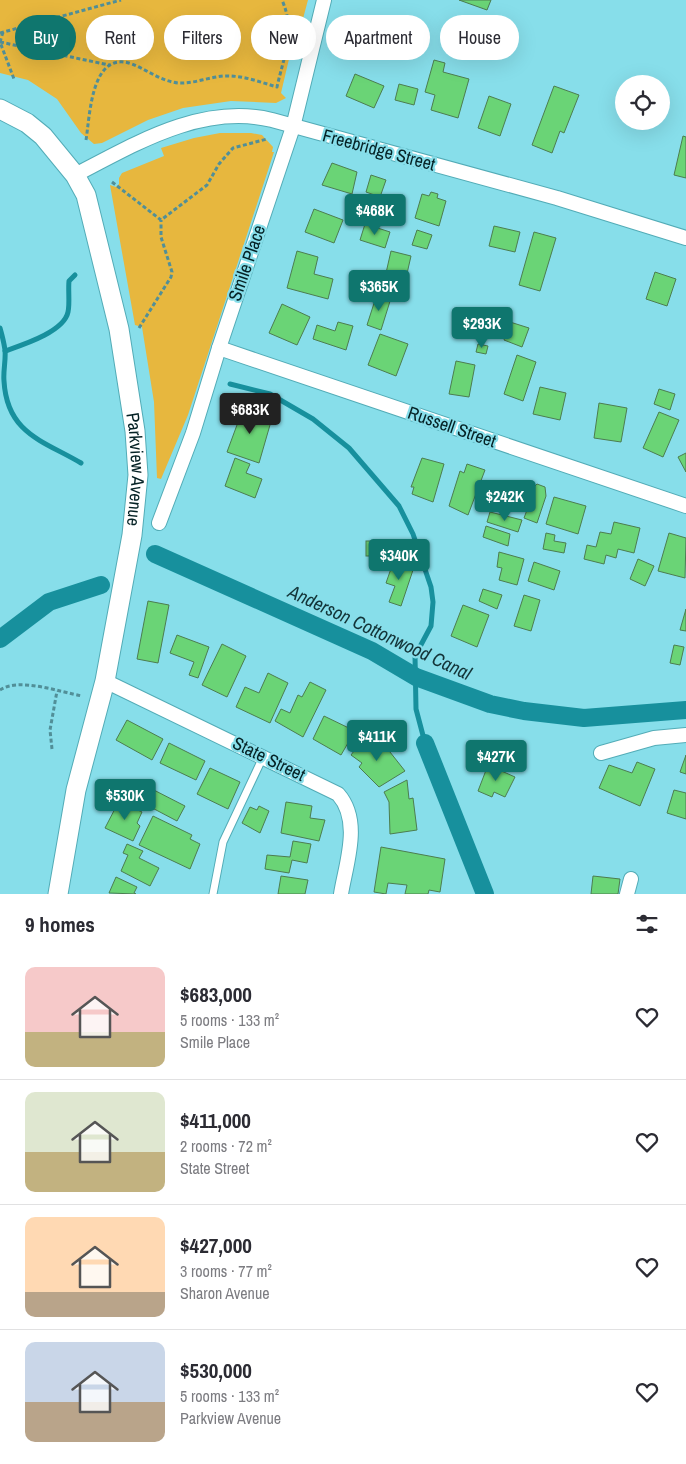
<!DOCTYPE html>
<meta charset="utf-8">
<style>
body{margin:0;font-family:"Archivo Narrow",sans-serif;background:#f2f2f3;color:#2b2b33;height:100vh;display:flex;flex-direction:column;font-size:19px;white-space:nowrap}
*{box-sizing:border-box;margin:0}
p{font-size:16px;color:#7c7c81}
.icon{flex:none;width:28px;height:28px;fill:none;stroke:currentColor;stroke-width:2;stroke-linecap:round;stroke-linejoin:round}
.map{position:relative;height:894px;overflow:hidden}
.side{display:flex;flex-direction:column;background:#fff;flex:1}
.side>*{flex:none}
.hud{position:absolute;left:15px;top:15px;width:656px;height:45px;display:flex;gap:10px}
.tools{position:absolute;left:615px;top:75px;display:grid;gap:10px}
.tools a{display:grid;place-items:center;width:55px;height:55px;border-radius:50%;background:#fff;box-shadow:0 5px 20px #0002;font-size:25px}
.price{position:absolute;translate:-50% -42px;padding:0 11px;border-radius:5px;background:#0f766e;color:#fff;font-size:16px;line-height:32px;filter:drop-shadow(0 1px 2px #0008)}
.price::after{content:'';position:absolute;left:50%;top:30px;width:15px;height:11px;margin-left:-8px;background:inherit;clip-path:polygon(0 0,100% 0,50% 100%)}
.price.current{background:#222;color:#fff}
ul{padding:0;list-style:none}
li{display:flex;align-items:center;gap:15px;height:125px;padding:0 25px}
li+li{border-top:1px solid #e1e1e2}
li span{display:grid;place-items:center;flex:none;width:140px;height:100px;border-radius:10px;color:#555}
li>.icon{margin-inline-start:auto}
span .icon{width:60px;height:60px;fill:#fffc;stroke-width:1}
li b{font-size:21px}
h2{display:flex;justify-content:space-between;align-items:center;height:60px;padding:0 25px;font-size:21px}
.tag{padding:0 18px;border-radius:22px;background:#fff;box-shadow:0 5px 20px #0002;font-size:18px;line-height:45px}
.tag.current{background:#0f766e;color:#fff}
.map>svg:first-child{display:block}
</style>
<div class="map">
<svg width="686" height="894" viewBox="0 0 686 894">
<rect width="100%" height="100%" fill="#87deea"/>
<g fill="#e7b73e">
<path d="M0 0H308L301 26 297 25 281 93 286 98 276 103 231 101 183 108 148 120 102 143 94 144 81 133 57 99 28 80 0 73Z"/>
<path d="M220 133H251L262 135 273 147 272 152H274L188 415 161 479 157 478 154 402 142 327 135 325 110 185 116 187 119 184V178L122 173 164 156 161 148 194 138Z"/>
</g>
<g fill="none" stroke-linecap="round" stroke-linejoin="round">
<g stroke="#17909d" stroke-width="5">
<path d="M0 328C2 335 4 343 5 350 6 360 3 371 4 381 7 434 44 441 81 463"/>
<path d="M5 351C22 345 64 332 68 312 70 303 68 291 69 281L75 275"/>
<path d="M230 384 270 394 313 419 349 448 399 506 413 534 431 587 433 602 431 626 415 656 416 709 425 743"/>
</g>
<g stroke="#17909d" stroke-width="18">
<path d="M155 554 372 651 416 677 490 704 524 711 584 718 686 710"/>
<path d="M0 639 49 602 101 585"/>
<path d="M425 743 485 894"/>
</g>
</g>
<g fill="#6ad476" stroke="#4c7d50">
<path d="M459 0H491L487 10Z"/>
<path d="M434 60 445 63 443 72 469 79 458 118 431 110 435 95 425 92Z"/>
<path d="M355 74 384 86 374 108 346 96Z"/>
<path d="M399 84 418 89 414 105 395 100Z"/>
<path d="M554 86 579 95 564 133 560 131 552 153 532 145Z"/>
<path d="M489 96 511 104 500 136 478 128Z"/>
<path d="M683 136 686 137V178L674 175Z"/>
<path d="M332 163 357 172 352 194 322 185Z"/>
<path d="M371 175 386 180 380 197 366 192Z"/>
<path d="M431 192 438 194 437 198 446 201 439 226 415 218 422 194 429 196Z"/>
<path d="M314 209 343 220 334 243 305 232Z"/>
<path d="M365 224 390 232 385 248 360 240Z"/>
<path d="M494 226 520 232 515 252 489 246Z"/>
<path d="M417 230 432 235 427 249 412 245Z"/>
<path d="M534 232 556 238 540 291 519 285Z"/>
<path d="M297 251 318 257 314 274 333 279 328 299 287 288Z"/>
<path d="M391 251 411 256 406 278 386 273Z"/>
<path d="M655 272 676 279 667 306 646 299Z"/>
<path d="M377 294 391 298 381 330 367 325Z"/>
<path d="M282 304 310 317 297 345 269 333Z"/>
<path d="M338 322 353 326 346 350 313 339 317 325 335 331Z"/>
<path d="M510 322 529 328 522 347 504 340Z"/>
<path d="M380 334 408 344 396 376 368 365Z"/>
<path d="M478 344 488 346 486 354 476 352Z"/>
<path d="M517 355 536 362 523 401 504 394Z"/>
<path d="M456 361 475 365 469 397 449 394Z"/>
<path d="M540 387 566 393 560 420 533 414Z"/>
<path d="M659 389 675 394 670 410 654 404Z"/>
<path d="M599 403 627 408 621 442 594 438Z"/>
<path d="M244 406 272 418 259 463 227 452Z"/>
<path d="M659 412 679 420 663 457 643 448Z"/>
<path d="M686 453V472L678 457Z"/>
<path d="M235 458 250 464 246 473 262 479 255 498 225 486Z"/>
<path d="M422 458 444 464 433 502 412 494 414 487H411Z"/>
<path d="M467 464 485 470 468 515 449 506 460 471 464 473Z"/>
<path d="M537 484 545 487 546 496 537 523 524 518 527 510 515 505 522 485 533 488Z"/>
<path d="M554 497 586 506 578 534 546 524Z"/>
<path d="M490 512 522 520 518 532 487 522Z"/>
<path d="M614 522 640 528 634 553 618 549 616 558 606 555 604 564 584 559 587 545 596 547 600 532 611 534Z"/>
<path d="M486 526 510 534 508 546 483 537Z"/>
<path d="M546 533 555 535 554 541 566 543 564 553 543 549Z"/>
<path d="M669 533 686 538 685 578 658 571Z"/>
<rect x="366" y="541" width="23" height="15"/>
<path d="M499 552 524 559 517 585 499 580 502 568 497 567Z"/>
<path d="M638 559 654 566 645 586 630 579Z"/>
<path d="M394 560 414 567 401 606 389 602 395 586 386 583Z"/>
<path d="M534 562 560 571 554 590 528 581Z"/>
<path d="M483 589 502 595 497 609 479 601Z"/>
<path d="M524 595 540 600 531 631 514 626Z"/>
<path d="M148 601 169 605 158 663 137 659Z"/>
<path d="M463 605 489 615 477 647 451 636Z"/>
<path d="M686 609V631L680 630Z"/>
<path d="M177 635 209 647 198 678 189 675 194 662 170 653Z"/>
<path d="M222 644 246 656 227 697 202 685Z"/>
<path d="M674 645 684 647 680 665 670 663Z"/>
<path d="M268 673 288 683 270 723 236 707 245 687 259 693Z"/>
<path d="M310 682 326 690 303 737 275 721 281 709 290 713 298 695 302 697Z"/>
<path d="M324 716 355 731 341 755 313 739Z"/>
<path d="M127 720 163 739 152 760 116 740Z"/>
<path d="M366 735 379 751 386 747 405 771 379 787 359 767 362 763 351 755Z"/>
<path d="M169 743 205 761 196 780 160 763Z"/>
<path d="M686 755V774L680 772Z"/>
<path d="M637 762 655 769 640 806 599 788 609 765 632 773Z"/>
<path d="M488 765 515 777 505 797 494 792 492 797 478 791Z"/>
<path d="M210 768 240 782 228 809 197 794Z"/>
<path d="M407 780 409 799 413 798 417 830 390 834 389 802 384 792Z"/>
<path d="M146 786 185 806 177 821 139 801Z"/>
<path d="M674 790 686 793V819L667 813Z"/>
<path d="M119 801 142 812 137 823 140 826 133 841 105 828Z"/>
<path d="M286 802 312 806 310 818 325 820 319 841 281 833Z"/>
<path d="M259 806 269 811 260 833 242 823 250 807 257 810Z"/>
<path d="M153 816 192 835 190 839 200 844 190 869 139 845Z"/>
<path d="M293 841 311 844 307 863 292 860 289 873 265 869 267 855 290 857Z"/>
<path d="M127 844 143 851 139 858 159 868 150 886 121 871 128 855 123 853Z"/>
<path d="M381 847 445 859 440 892 429 890 428 894H405L407 885 388 883 386 894 374 892Z"/>
<path d="M281 876 308 880 305 894H278Z"/>
<path d="M593 876 620 879 618 894H591Z"/>
<path d="M116 877 137 887 134 893 136 894 109 893Z"/>
</g>
<g fill="none" stroke-linecap="round" stroke-linejoin="round">
<defs>
<path id="service" d="M213 894 223 842 263 757"/>
<g id="minor">
<path d="M75 175C135 144 202 103 272 120L557 198 686 238"/>
<path d="M219 348 686 506"/>
<path d="M159 523 193 433 219 348 293 127 324 0"/>
<path d="M105 681 338 794C362 821 346 863 341 894"/>
<path d="M601 753 654 738 686 735"/>
<path d="M627 894 631 879"/>
</g>
<g id="secondary">
<path id="s1" d="M0 109 27 123 43 136 75 175 86 195 119 329 135 431 138 475 132 535 105 681 76 790 58 894"/>
</g>
</defs>
<use href="#service" stroke="#53acb7" stroke-width="9"/>
<use href="#minor" stroke="#53acb7" stroke-width="16"/>
<use href="#secondary" stroke="#53acb7" stroke-width="21"/>
<g stroke="#518f98" stroke-width="3" stroke-dasharray="4 2.5" stroke-linecap="butt">
<path d="M3 32 0 42 14 79"/>
<path d="M0 33 121 0"/>
<path d="M0 42 109 65"/>
<path d="M86 140C90 116 91 49 132 64 147 70 161 81 178 83 193 84 209 77 224 76 242 75 260 82 277 87 284 55 296 32 282 0"/>
<path d="M112 182 161 220 207 185 219 164 233 148 267 139"/>
<path d="M139 328 171 277 172 272 161 237V220"/>
<path d="M0 690C19 677 60 692 82 696"/>
<path d="M52 749 50 730 57 691"/>
</g>
<use href="#service" stroke="#fff" stroke-width="7"/>
<use href="#minor" stroke="#fff" stroke-width="14"/>
<use href="#secondary" stroke="#fff" stroke-width="19"/>
</g>
<g text-anchor="middle" stroke-width="4.5" stroke-linejoin="round" paint-order="stroke">
<g font-size="18" fill="#052225" stroke="#87deea">
<text transform="translate(379 150) rotate(15)" y="6">Freebridge Street</text>
<text transform="translate(247 263) rotate(-71)" y="6">Smile Place</text>
<text transform="translate(452 427) rotate(19)" y="6">Russell Street</text>
<text dy="6" stroke="none"><textPath href="#s1" startOffset="404">Parkview Avenue</textPath></text>
<text transform="translate(269 759) rotate(26)" y="6">State Street</text>
</g>
<g font-size="19" font-style="italic" fill="#133438" stroke="#87deea">
<text transform="translate(380 632) rotate(25)" y="7">Anderson Cottonwood Canal</text>
</g>
</g>
</svg>
<div class="tools">
<a><svg class="icon" aria-label="locate" viewBox="0 0 24 24"><circle cx="12" cy="12" r="6"/><path d="M12 2v4M12 18v4M2 12h4M18 12h4"/></svg></a>
</div>
<b class="price" style="left:375px;top:236px">$468K</b>
<b class="price" style="left:379px;top:312px">$365K</b>
<b class="price" style="left:482px;top:349px">$293K</b>
<b class="price current" style="left:250px;top:435px">$683K</b>
<b class="price" style="left:505px;top:522px">$242K</b>
<b class="price" style="left:399px;top:581px">$340K</b>
<b class="price" style="left:377px;top:762px">$411K</b>
<b class="price" style="left:496px;top:782px">$427K</b>
<b class="price" style="left:125px;top:821px">$530K</b>
<div class="hud">
<a class="tag current">Buy</a>
<a class="tag">Rent</a>
<a class="tag">Filters</a>
<a class="tag">New</a>
<a class="tag">Apartment</a>
<a class="tag">House</a>
</div>
</div>
<section class="side">
<h2>9 homes<svg class="icon" aria-label="filters" viewBox="0 0 24 24"><path d="M4 7h16M4 17h16"/><circle cx="9" cy="7" r="2"/><circle cx="15" cy="17" r="2"/></svg></h2>
<ul>
<li><span style="background:linear-gradient(#f6c9c9 65%,#c2b280 0)"><svg class="icon" aria-label="home" viewBox="0 0 24 24"><path d="M3 11l9-7 9 7M6 9v11h12V9"/></svg></span><div><b>$683,000</b><p>5 rooms · 133 m²</p><p>Smile Place</p></div><svg class="icon" aria-label="heart" viewBox="0 0 24 24"><path d="M12 20l-8-8c-3-5 5-10 8-4 3-6 11-1 8 4z"/></svg></li>
<li><span style="background:linear-gradient(#dfe7d0 60%,#c2b280 0)"><svg class="icon" aria-label="home" viewBox="0 0 24 24"><path d="M3 11l9-7 9 7M6 9v11h12V9"/></svg></span><div><b>$411,000</b><p>2 rooms · 72 m²</p><p>State Street</p></div><svg class="icon" aria-label="heart" viewBox="0 0 24 24"><path d="M12 20l-8-8c-3-5 5-10 8-4 3-6 11-1 8 4z"/></svg></li>
<li><span style="background:linear-gradient(#ffd9b3 75%,#b9a48a 0)"><svg class="icon" aria-label="home" viewBox="0 0 24 24"><path d="M3 11l9-7 9 7M6 9v11h12V9"/></svg></span><div><b>$427,000</b><p>3 rooms · 77 m²</p><p>Sharon Avenue</p></div><svg class="icon" aria-label="heart" viewBox="0 0 24 24"><path d="M12 20l-8-8c-3-5 5-10 8-4 3-6 11-1 8 4z"/></svg></li>
<li><span style="background:linear-gradient(#c9d6e8 60%,#b9a48a 0)"><svg class="icon" aria-label="home" viewBox="0 0 24 24"><path d="M3 11l9-7 9 7M6 9v11h12V9"/></svg></span><div><b>$530,000</b><p>5 rooms · 133 m²</p><p>Parkview Avenue</p></div><svg class="icon" aria-label="heart" viewBox="0 0 24 24"><path d="M12 20l-8-8c-3-5 5-10 8-4 3-6 11-1 8 4z"/></svg></li>
</ul>
</section>
